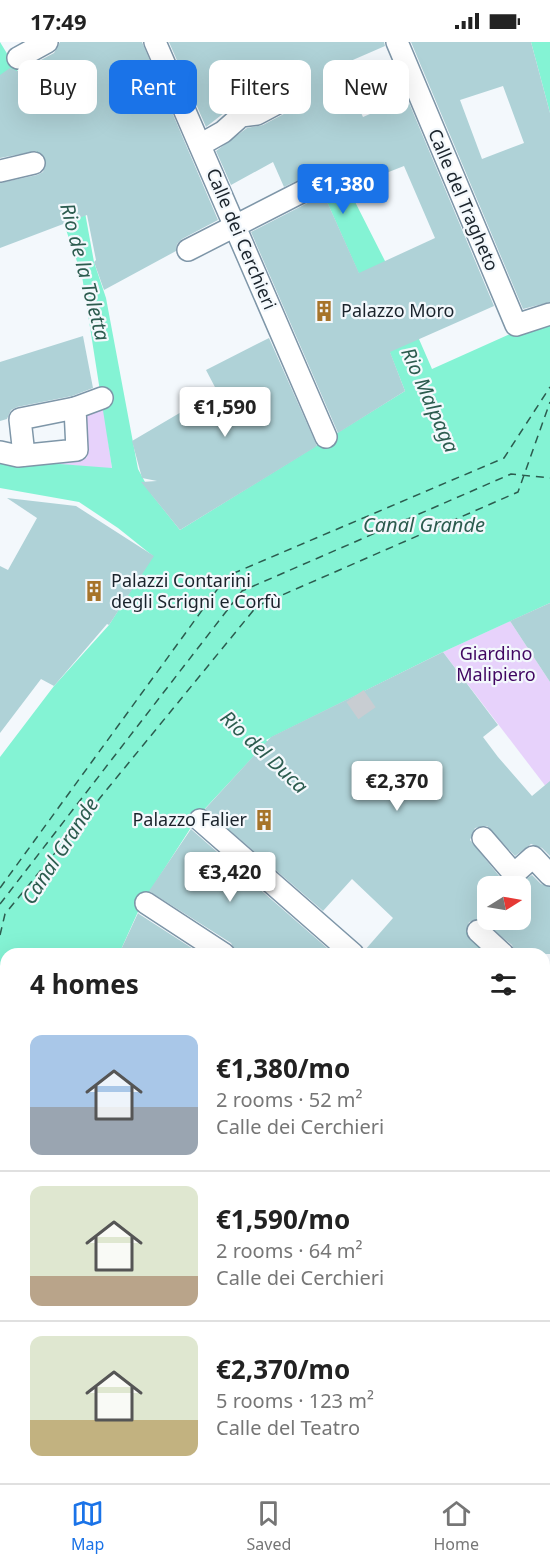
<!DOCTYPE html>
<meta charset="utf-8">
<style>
body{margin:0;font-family:"Noto Sans",sans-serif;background:#f6f6f6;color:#222;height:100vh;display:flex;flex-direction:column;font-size:22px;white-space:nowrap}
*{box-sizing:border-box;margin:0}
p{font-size:20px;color:#767676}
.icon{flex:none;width:33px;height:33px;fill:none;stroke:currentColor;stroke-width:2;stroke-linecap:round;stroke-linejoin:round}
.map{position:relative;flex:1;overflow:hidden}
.sheet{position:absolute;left:0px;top:906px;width:550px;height:536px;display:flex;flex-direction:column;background:#fff;border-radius:18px 18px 0 0;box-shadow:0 6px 24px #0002}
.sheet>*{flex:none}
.banner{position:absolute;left:18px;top:18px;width:514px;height:54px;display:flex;gap:12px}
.needle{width:39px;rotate:79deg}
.tools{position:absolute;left:477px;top:834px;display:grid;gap:12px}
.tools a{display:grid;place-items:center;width:54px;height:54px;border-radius:12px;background:#fff;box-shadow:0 6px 24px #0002;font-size:30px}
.price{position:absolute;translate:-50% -51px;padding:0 14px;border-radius:6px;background:#fff;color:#222;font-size:20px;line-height:39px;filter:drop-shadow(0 2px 3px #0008)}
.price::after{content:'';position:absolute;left:50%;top:36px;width:18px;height:14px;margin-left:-9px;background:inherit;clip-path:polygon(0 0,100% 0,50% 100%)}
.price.on{background:#1a73e8;color:#fff}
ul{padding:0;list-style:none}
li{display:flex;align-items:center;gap:18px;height:150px;padding:0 30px}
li+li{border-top:2px solid #e0e0e0}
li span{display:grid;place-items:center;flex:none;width:168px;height:120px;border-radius:12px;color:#555}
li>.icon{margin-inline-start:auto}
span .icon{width:72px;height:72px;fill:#fffc;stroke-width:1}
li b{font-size:26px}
h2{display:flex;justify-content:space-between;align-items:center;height:72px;padding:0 30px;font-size:26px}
.chip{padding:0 21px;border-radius:12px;background:#fff;box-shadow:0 6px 24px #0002;font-size:21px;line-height:54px}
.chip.on{background:#1a73e8;color:#fff}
.status{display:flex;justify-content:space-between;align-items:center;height:42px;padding:0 30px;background:#fff;direction:ltr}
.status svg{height:16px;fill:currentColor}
.menu{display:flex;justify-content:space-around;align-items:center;height:84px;border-top:2px solid #e0e0e0;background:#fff;font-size:16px;color:#767676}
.menu a{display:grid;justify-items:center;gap:3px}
.menu .on{color:#1a73e8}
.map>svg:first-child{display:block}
</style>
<div class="status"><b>17:49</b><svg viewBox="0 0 49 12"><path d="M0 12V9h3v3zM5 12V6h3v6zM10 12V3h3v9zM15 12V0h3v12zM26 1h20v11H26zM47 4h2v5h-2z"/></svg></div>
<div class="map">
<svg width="550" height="1441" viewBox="0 0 550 1441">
<rect width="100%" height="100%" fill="#f3f8fc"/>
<g fill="#e7d2fb">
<path d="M103 360 112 427 35 420 37 416H87L82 375Z"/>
<path d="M510 579 550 640V750L443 610Z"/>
</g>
<g fill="#84f3d4">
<path d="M0 0 43 71 82 154 94 220 106 256 138 427 152 453 180 488 405 349 359 232 320 144 287 50 263 0H293L348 146 385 219 432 327 521 287 550 279V561L443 610 266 698 495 912H470L254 714 199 773 141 863 119 912H6V1253L0 1278V715L54 644 109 583 153 514 118 486 79 460 0 446V414L21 419 112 426 82 234 44 124 0 36Z"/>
<path d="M531 0H550V71Z"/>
</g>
<path fill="#f3f8fc" d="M0 1047 6 1049V1073L0 1071Z"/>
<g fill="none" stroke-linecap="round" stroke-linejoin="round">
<g stroke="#2c5c4f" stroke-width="1.5" stroke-dasharray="8 6" stroke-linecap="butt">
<path d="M0 846 227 534 504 416 550 345"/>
<path d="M0 862 242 549 511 432 550 436"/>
<path d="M0 893 5 872 257 564 518 450 550 360"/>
</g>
</g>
<g fill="#afd2d7" fill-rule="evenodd">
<path d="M60 0H142L218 178 182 197 177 202 176 209 104 248 94 220 96 218 87 173 0 206V141L37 133 43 130 46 119 37 109 0 116V33L10 26 17 29 24 27 54 11Z"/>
<path d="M169 0H384L385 4 339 24 363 75 407 56 494 264 390 310 405 349 338 391 251 190 325 152 330 147 331 136 319 128 284 145 273 120 231 143 216 109 247 86 263 83 295 66 300 61V50L295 44H284L253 60 233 64 206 85ZM404 124 435 196 359 231 325 155Z"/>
<path d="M411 0H531L550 71V260L523 267ZM503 44 524 101 482 117 460 58Z"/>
<path d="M83 294 93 346 72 354 17 365 11 368 7 377 0 379V320Z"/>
<path d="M269 296 317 404 180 488 141 440 157 439 142 436 132 399 217 349 206 328Z"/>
<path d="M7 456 76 464 154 514 109 583 107 582 54 644 41 637 0 691V524L8 528 37 476Z"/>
<path d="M550 561V640L510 579Z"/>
<path d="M443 610 498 683 483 695 498 715 532 754 550 739V814L542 806 531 802 515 814 487 784 475 786 470 798 504 840 515 844H488V878H520V844H516L532 833 541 842 550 845V912H515L512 903 480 877 469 880 466 892 484 912H365V908L393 876 352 837 323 869 205 767 271 695Z"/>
<path d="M191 787 192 788 334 912H237L231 901 149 849Z"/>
<path d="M138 871 139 872 201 912H119Z"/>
</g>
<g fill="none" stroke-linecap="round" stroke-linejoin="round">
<path stroke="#c8cdd2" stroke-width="21" stroke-dasharray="21 10" stroke-linecap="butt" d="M355 654 371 677"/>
<defs>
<g id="pedestrian">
<path d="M155 0 326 395"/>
<path d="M397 0 516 283 550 272"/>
<path d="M18 16 47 0"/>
<path d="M200 103 223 90 241 74 257 72 289 55"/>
<path d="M0 129 34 121"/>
<path d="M188 208 319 141"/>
<path d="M0 410 18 414 77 408 75 366 102 356"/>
<path d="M24 413 20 377 75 366"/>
<path d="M200 778 353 912"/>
<path d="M483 796 514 832 533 815 550 833"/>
<path d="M146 861 224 912"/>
<path d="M478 889 503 912"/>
<path d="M544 951 550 955"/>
<path d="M544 1059 550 1063"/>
<path d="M544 1138V1140"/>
<path d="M544 1311 550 1313"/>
<path d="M544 1435H550"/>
<path d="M138 1440 213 1441"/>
<path d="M277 1441 278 1436"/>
</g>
</defs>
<use href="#pedestrian" stroke="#7e96a8" stroke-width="24"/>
<use href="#pedestrian" stroke="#fff" stroke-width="21"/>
</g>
<defs>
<symbol id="building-bare" viewBox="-9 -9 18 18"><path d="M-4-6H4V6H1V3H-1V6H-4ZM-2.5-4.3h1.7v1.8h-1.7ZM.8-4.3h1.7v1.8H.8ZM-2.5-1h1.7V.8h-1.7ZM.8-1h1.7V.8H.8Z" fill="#a6742a" stroke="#f3f8fc" stroke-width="2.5" paint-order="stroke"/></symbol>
</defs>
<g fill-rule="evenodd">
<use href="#building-bare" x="309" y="254" width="30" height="30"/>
<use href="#building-bare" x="79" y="534" width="30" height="30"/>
<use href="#building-bare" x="249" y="763" width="30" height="30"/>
</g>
<g text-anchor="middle" stroke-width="4.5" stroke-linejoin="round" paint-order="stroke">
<g font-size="18" fill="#1a232b" stroke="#f3f8fc">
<text transform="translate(463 158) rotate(67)" y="6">Calle del Tragheto</text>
<text transform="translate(241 197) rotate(67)" y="6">Calle dei Cerchieri</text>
</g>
<g font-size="18" fill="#1a232b" stroke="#f3f8fc" text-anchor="start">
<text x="341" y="275">Palazzo Moro</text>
<text x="111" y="545">Palazzi Contarini<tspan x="111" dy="21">degli Scrigni e Corfù</tspan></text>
<text x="247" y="784" text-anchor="end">Palazzo Falier</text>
</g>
<g font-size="18" fill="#400661" stroke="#f3f8fc">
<text x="496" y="618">Giardino<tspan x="496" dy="21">Malipiero</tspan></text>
</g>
<g font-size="20" font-style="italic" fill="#2c5c4f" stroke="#f3f8fc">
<text transform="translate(85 230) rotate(75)" y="7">Rio de la Toletta</text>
<text transform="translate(430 358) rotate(66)" y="7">Rio Malpaga</text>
<text x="424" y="490">Canal Grande</text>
<text transform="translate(264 710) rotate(43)" y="7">Rio del Duca</text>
<text transform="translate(60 809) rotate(-57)" y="7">Canal Grande</text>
</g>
</g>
</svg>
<div class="tools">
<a><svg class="needle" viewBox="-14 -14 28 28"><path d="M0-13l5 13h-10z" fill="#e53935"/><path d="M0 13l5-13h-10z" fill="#767676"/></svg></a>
</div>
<b class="price on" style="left:343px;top:173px">€1,380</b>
<b class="price" style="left:225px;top:396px">€1,590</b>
<b class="price" style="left:397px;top:770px">€2,370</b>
<b class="price" style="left:230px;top:861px">€3,420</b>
<div class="banner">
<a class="chip">Buy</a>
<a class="chip on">Rent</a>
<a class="chip">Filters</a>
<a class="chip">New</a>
</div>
<section class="sheet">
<h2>4 homes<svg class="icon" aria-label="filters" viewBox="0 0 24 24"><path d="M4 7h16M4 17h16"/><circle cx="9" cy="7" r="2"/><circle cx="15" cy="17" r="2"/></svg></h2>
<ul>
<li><span style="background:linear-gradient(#a9c7e8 60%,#9aa5b1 0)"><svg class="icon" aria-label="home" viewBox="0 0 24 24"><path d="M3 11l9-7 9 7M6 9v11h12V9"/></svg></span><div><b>€1,380/mo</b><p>2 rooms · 52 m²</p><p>Calle dei Cerchieri</p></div></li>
<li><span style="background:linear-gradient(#dfe7d0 75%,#b9a48a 0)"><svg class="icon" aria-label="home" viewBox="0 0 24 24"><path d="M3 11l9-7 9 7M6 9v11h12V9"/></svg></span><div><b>€1,590/mo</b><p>2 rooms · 64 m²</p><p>Calle dei Cerchieri</p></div></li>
<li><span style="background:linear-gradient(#dfe7d0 70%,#c2b280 0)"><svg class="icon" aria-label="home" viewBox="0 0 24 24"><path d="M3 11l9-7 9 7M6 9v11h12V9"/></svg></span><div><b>€2,370/mo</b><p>5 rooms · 123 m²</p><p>Calle del Teatro</p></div></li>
</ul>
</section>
</div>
<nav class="menu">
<a class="on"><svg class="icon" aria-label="map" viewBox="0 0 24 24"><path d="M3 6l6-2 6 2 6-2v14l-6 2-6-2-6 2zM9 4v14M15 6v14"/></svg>Map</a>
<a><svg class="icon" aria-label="saved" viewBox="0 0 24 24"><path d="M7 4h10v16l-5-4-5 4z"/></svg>Saved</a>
<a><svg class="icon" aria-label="home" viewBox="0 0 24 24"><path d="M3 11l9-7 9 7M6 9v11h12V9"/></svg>Home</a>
</nav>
